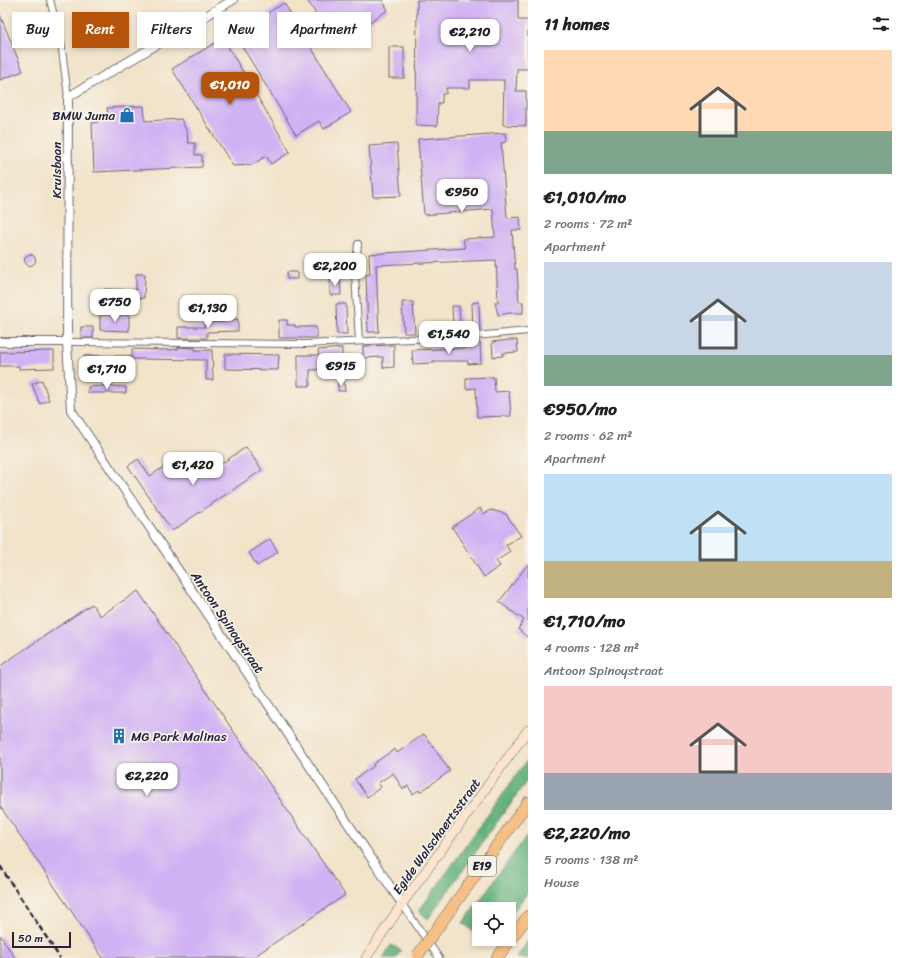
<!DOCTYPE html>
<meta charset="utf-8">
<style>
body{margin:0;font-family:Sriracha,sans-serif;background:#f6f6f6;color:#202124;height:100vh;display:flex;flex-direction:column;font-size:15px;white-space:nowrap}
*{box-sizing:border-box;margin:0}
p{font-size:13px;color:#757577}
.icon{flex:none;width:22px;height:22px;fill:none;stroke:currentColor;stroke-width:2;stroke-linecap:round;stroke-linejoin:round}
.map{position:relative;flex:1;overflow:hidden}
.details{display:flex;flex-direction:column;background:#fff;width:380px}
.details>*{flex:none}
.top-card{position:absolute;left:12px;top:12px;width:380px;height:36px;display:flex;gap:8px}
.fabs{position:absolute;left:472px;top:902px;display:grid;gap:8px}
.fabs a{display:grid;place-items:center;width:44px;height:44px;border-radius:0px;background:#fff;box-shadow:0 2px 6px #0003;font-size:20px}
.scale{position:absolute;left:12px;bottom:10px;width:59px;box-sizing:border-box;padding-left:4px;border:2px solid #22223b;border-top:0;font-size:11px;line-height:14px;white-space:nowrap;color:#22223b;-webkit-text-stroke:3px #f7f3e8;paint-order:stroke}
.price{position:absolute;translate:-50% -34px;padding:0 9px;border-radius:8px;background:#fff;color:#222;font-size:13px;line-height:26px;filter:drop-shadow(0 1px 2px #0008)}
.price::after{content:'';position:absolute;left:50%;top:24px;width:12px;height:9px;margin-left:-6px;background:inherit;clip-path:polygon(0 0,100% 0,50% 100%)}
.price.selected{background:#b45309;color:#fff}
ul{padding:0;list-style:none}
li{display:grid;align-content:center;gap:8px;height:212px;padding:0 16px}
li span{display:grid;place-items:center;height:124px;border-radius:0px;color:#555}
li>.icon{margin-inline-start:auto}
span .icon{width:72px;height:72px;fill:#fffc;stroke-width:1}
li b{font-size:17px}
h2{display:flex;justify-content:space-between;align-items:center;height:48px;padding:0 16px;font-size:17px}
.tag{padding:0 14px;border-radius:0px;background:#fff;box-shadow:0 2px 6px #0003;font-size:14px;line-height:36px}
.tag.selected{background:#b45309;color:#fff}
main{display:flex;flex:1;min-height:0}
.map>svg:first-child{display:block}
</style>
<main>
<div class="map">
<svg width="528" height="958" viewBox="0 0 528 958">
<rect width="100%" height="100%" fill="#f7f3e8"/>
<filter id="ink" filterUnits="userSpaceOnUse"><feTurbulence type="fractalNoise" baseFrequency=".025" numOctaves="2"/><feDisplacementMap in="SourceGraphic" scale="8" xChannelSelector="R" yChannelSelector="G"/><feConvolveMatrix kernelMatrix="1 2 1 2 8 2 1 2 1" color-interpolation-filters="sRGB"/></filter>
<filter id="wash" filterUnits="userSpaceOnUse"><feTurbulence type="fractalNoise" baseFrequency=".012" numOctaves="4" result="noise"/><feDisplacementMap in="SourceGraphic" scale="16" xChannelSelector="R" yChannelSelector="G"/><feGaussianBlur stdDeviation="0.9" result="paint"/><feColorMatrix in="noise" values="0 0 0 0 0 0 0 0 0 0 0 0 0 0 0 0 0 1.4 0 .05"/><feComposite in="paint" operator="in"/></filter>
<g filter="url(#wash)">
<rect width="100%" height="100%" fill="#f2e3c9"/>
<g fill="#61b07a" stroke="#42695a">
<path d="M528 759V779L428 919 419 911Z"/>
<path d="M528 834V892L509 917V909H479V936L463 923Z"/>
<path d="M528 941V958H516Z"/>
<path d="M391 945 401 950 396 958H383Z"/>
</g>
<g id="blocks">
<g fill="#d0b1f4">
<path d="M307 0H382L388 10 335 44Z"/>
<path d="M417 0H518V20H528V69H517L516 91H526V126L503 125 504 80H470V88H446V94H442V103H438L437 126 416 125Z"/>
<path d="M284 3 351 112 324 129 319 121 296 135 234 33Z"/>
<path d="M0 15 23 71 0 80Z"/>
<path d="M223 38 290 152 271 164 266 156 252 165 233 166 172 69Z"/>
<rect x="389" y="47" width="15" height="31"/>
<path d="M144 106 145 121 181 119 187 132 188 143H195V155H202V167L94 172 92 123 98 122V116L108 115 107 108Z"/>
<path d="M505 133 506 142 501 143 507 218 520 217 521 230H512L515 269H517L519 302H523V313H510L498 315 495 302H498L496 260 376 265 379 332H368L366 275 370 274 369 254 465 248 463 239 495 237 493 209 424 215 418 139Z"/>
<path d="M397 144 401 196 373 197 369 146Z"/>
<circle cx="30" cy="260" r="5.5"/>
<rect x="287" y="272" width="10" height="7"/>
<path d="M136 274H145L144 298H104V289L136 290Z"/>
<path d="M330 279H340L341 295H330Z"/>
<path d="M402 302H413L415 333H404Z"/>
<path d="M479 302 480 330 473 331 472 303Z"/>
<path d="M336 304H346L347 334H337Z"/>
<path d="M452 306H459L460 324H453Z"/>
<path d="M100 315H129V331L100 330Z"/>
<path d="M238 319V331L207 332V338H178V327H205V322H225V320Z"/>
<path d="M279 320H287V325H295V327H316L317 338H279Z"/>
<rect x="81" y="327" width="12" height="11"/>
<path d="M510 340H517L518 352 503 353V356L493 357 492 342Z"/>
<path d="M480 342 481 363 468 364V361H433V363L413 364 412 350 467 348V343Z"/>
<path d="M394 345V367L383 368V357L363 358V346Z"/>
<path d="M178 347 195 348V350H212L213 380H206V360L132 359V349L169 350 178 349Z"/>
<path d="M342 348V359L326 360V369L310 370V386H298V355H319L318 350Z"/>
<path d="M54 351V368L19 369V366H0V352Z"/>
<path d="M225 354 279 355 278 370 225 369Z"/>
<rect x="84" y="356" width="46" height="13"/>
<path d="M494 377 495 392 509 391 511 416 477 417 476 388 466 389V378Z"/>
<path d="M42 380 49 400 40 404 32 384Z"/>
<path d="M338 382H344L345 391H338Z"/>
<path d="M103 386 126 387V393H88V387Z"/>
<path d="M246 447 262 470 172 531 128 466 138 459 150 476 179 457 189 473 196 469 202 477Z"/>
<path d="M480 508 484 514 491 510 506 514 521 536 506 545 510 552 496 561 500 566 484 577 452 527Z"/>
<path d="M270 539 278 552 257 566 249 553Z"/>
<path d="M528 564V638L518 629 524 620 499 602Z"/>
<path d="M138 591 345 895 252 958H103L0 806V666L92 604 100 616Z"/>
<path d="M424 734 450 771 420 792 419 790 413 794 408 786 403 789 393 773 378 783 381 787 367 797 355 779 374 766 373 764 395 749 397 753Z"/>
<path d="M0 935 15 958H0Z"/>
</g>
</g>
</g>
<g filter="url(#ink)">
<use href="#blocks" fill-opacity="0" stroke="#6b666d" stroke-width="1"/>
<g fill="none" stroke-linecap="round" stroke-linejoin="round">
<defs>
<g id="minor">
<path d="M50 0 61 42 68 97"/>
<path d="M358 244 355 275 359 341"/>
<path d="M67 342 306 344 475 336 528 331"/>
<path d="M402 904 439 958"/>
</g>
<g id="tertiary">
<path d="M233 0 68 97 67 342 71 410 402 904"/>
<path d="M0 342H67"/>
</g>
<path id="secondary" d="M366 958 402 904 528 730"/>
<g id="motorway">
<path d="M436 930 528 802"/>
<path d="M497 958 528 916"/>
</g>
</defs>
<use href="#minor" stroke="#6b666d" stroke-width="8"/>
<use href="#tertiary" stroke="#6b666d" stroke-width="10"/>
<use href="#secondary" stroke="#6b666d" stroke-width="10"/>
<use href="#motorway" stroke="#6b666d" stroke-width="12"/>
<use href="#minor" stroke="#fff" stroke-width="6"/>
<use href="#tertiary" stroke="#fff" stroke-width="8"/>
<use href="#secondary" stroke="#fbe5cf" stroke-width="9"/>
<use href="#motorway" stroke="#f5bf86" stroke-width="11"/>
<path stroke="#22223b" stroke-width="2.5" stroke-dasharray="6 3" stroke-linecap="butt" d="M0 866 60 958"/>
<defs>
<path id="motorway-bridge" d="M418 955 436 930"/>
</defs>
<use href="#motorway-bridge" stroke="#6b666d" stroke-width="12" stroke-linecap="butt"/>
<use href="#motorway-bridge" stroke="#f5bf86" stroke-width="11"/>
</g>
</g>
<defs>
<symbol id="shop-bare" viewBox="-9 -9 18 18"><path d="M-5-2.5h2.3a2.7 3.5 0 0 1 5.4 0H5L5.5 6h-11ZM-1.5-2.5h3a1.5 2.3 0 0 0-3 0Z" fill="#1f6fb2" stroke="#f7f3e8" stroke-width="2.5" paint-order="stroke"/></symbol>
<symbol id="building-bare" viewBox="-9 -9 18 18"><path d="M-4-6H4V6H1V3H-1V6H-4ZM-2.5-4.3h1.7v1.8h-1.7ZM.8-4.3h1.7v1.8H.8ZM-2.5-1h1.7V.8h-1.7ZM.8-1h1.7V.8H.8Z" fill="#1f6fb2" stroke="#f7f3e8" stroke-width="2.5" paint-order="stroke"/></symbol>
</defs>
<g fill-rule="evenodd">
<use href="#shop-bare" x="116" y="104" width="22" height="22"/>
<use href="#building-bare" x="108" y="725" width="22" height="22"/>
</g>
<g text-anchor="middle" stroke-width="3.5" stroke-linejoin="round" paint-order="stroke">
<rect fill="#f7f3e8" stroke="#62616f" stroke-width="1" x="468" y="856" width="28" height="20" rx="3"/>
<g font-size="12" font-weight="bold" fill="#22223b">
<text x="482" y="870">E19</text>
</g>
<g font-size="13" fill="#22223b" stroke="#f7f3e8" text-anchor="end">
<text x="115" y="120">BMW Juma</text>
<text x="131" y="741" text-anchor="start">MG Park Malinas</text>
</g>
<g font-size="13" fill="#22223b" stroke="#f7f3e8">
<text transform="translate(56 170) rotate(-90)" y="5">Kruisbaan</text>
<text transform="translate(228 622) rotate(56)" y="5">Antoon Spinoystraat</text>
<text transform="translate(436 836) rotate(-54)" y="5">Egide Walschaertsstraat</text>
</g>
</g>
</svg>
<div class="fabs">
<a><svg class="icon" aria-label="locate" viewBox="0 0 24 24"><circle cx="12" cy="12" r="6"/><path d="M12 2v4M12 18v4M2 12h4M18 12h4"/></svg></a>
</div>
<div class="scale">50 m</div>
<b class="price" style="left:470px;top:53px">€2,210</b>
<b class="price selected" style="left:230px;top:106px">€1,010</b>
<b class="price" style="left:462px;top:213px">€950</b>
<b class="price" style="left:335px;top:287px">€2,200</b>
<b class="price" style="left:115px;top:323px">€750</b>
<b class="price" style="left:208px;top:329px">€1,130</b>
<b class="price" style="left:449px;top:355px">€1,540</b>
<b class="price" style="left:341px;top:387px">€915</b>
<b class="price" style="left:107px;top:390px">€1,710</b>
<b class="price" style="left:193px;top:486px">€1,420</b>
<b class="price" style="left:147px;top:797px">€2,220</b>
<div class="top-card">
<a class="tag">Buy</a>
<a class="tag selected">Rent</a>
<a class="tag">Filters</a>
<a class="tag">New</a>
<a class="tag">Apartment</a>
</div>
</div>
<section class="details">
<h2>11 homes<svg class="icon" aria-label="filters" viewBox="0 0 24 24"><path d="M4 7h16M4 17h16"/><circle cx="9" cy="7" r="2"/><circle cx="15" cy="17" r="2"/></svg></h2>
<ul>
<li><span style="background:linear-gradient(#ffd9b3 65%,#7fa58c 0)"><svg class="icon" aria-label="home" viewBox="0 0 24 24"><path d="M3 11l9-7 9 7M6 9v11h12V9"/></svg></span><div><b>€1,010/mo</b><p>2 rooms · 72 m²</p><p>Apartment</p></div></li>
<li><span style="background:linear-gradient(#c9d6e8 75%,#7fa58c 0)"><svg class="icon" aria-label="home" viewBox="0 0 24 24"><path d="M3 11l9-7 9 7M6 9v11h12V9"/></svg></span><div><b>€950/mo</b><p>2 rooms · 62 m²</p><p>Apartment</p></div></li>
<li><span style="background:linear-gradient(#bfe0f5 70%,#c2b280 0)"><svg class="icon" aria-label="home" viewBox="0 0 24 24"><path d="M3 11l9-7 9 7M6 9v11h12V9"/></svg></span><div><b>€1,710/mo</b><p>4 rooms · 128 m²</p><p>Antoon Spinoystraat</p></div></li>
<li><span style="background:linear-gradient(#f6c9c9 70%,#9aa5b1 0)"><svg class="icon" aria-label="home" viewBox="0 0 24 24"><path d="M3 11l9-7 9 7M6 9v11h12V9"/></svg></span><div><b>€2,220/mo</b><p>5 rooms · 138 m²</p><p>House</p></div></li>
</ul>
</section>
</main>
